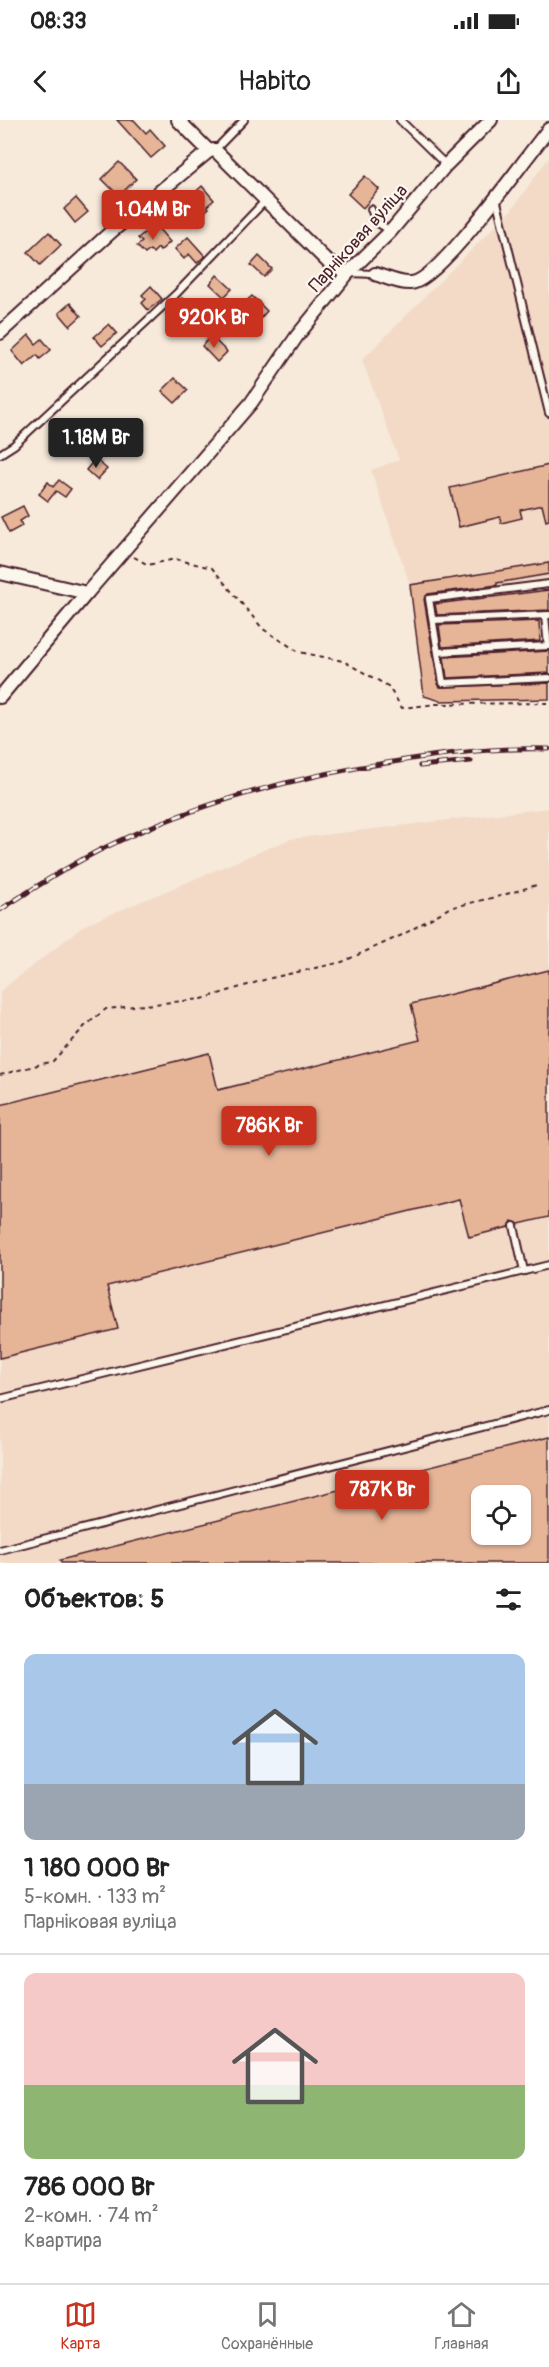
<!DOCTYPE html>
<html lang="ru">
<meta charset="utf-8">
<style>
body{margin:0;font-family:Pangolin,sans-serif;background:#f6f6f6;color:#222;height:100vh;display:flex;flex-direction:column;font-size:22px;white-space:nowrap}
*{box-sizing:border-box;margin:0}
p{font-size:20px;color:#767676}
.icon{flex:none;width:33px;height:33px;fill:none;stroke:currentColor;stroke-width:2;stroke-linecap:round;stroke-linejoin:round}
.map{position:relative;height:1443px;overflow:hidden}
.side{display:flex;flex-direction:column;background:#fff;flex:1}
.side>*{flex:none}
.controls{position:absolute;left:471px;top:1365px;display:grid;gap:12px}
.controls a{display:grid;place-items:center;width:60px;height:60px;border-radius:12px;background:#fff;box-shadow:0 2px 4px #0004;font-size:30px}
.price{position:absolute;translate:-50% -51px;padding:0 14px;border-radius:6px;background:#c8321e;color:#fff;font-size:20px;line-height:39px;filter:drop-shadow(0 2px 3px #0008)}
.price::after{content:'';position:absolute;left:50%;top:36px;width:18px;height:14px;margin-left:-9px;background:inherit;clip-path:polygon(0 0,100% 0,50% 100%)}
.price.current{background:#222;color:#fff}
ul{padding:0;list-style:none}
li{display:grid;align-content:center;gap:12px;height:318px;padding:0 24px}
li+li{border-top:2px solid #e0e0e0}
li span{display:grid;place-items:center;height:186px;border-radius:12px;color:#555}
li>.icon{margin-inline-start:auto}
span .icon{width:108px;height:108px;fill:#fffc;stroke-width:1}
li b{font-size:26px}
h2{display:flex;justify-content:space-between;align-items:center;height:72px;padding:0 24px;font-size:26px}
.status{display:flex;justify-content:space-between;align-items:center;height:42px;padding:0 30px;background:#fff;direction:ltr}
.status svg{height:16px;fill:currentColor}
header{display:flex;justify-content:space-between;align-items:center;height:78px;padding:0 24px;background:#fff;font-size:27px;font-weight:600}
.dock{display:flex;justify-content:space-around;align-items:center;height:84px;border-top:2px solid #e0e0e0;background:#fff;font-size:16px;color:#767676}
.dock a{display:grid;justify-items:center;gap:3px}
.dock .current{color:#c8321e}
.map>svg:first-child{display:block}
</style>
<div class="status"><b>08:33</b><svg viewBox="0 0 49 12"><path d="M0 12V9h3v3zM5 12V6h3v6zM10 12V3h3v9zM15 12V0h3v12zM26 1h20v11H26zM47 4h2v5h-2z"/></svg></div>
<header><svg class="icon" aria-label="back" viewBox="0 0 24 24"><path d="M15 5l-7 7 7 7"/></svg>Habito<svg class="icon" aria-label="share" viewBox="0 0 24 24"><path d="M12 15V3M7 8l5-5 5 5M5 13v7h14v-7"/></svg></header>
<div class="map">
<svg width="549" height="1443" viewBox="0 0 549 1443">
<rect width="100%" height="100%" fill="#f7eadb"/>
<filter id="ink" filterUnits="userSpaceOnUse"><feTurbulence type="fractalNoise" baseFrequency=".0167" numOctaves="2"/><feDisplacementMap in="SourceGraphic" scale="12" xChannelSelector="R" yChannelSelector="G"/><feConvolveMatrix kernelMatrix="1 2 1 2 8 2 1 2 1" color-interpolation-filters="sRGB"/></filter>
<g filter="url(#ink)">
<g fill="#f2dac7" fill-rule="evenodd">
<path d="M549 37V579L441 581 424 576 410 465 371 350 399 340 362 240 512 89Z"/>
<path d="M549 688V1443H0V871L85 805 290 719ZM482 1376H520V1414H482Z"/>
</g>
<g fill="#e6b598" stroke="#4a1f2b" stroke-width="1.5" fill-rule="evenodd">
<path d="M117 0H134L146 13 150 9 165 26 151 38Z"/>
<path d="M119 42 136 59 119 76 102 59Z"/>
<path d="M365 56 379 69 363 88 348 74Z"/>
<path d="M202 66 214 80 207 86 209 88 200 96 192 86 194 84 189 78Z"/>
<path d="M76 78 88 92 75 103 64 89Z"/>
<path d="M150 108 153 112 158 108 170 122 160 131 158 128 153 133 150 130 145 134 137 126 142 122 138 118Z"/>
<path d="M49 112 61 125 40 145 28 132Z"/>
<path d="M188 117 205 136 197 143 189 134 184 139 175 129Z"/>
<path d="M259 136 272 149 264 157 251 145Z"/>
<path d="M217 155 232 169 224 177 210 164Z"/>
<path d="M151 166 162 179 148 190 142 183 146 179 142 175Z"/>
<path d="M252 176 267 191 259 200 243 184Z"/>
<path d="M182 178 189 185 181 193 186 198 178 206 166 194Z"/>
<path d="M70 183 81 196 70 206 59 193Z"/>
<path d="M109 204 117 213 102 226 94 217Z"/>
<path d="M29 215 36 224 42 219 51 230 40 239 37 235 24 246 12 231Z"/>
<path d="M211 216 227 232 217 242 202 226Z"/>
<path d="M175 258 188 270 175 283 162 271Z"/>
<path d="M124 304 138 316 130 326 116 314Z"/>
<path d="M95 307 111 324 104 330 88 313Z"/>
<path d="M95 339 107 349 97 360 86 350Z"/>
<path d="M549 345V400L546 401 542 385 520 390 522 398 501 403 500 397 459 407 450 368Z"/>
<path d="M59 360 71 369 65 377 56 371 48 381 39 374 48 362 53 367Z"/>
<path d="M23 386 28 396 20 401 22 406 9 413 1 397Z"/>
<path d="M549 443V454L497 463V465L428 474 424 479 438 564 440 567 549 563V579L441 581 424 576 410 465Z"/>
<path d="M549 470V490L437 495 435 484Z"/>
<path d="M539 501 540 521 442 527 439 505Z"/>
<path d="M549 531V553L447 558 444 537Z"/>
<path d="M549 850V1097L519 1104 512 1101 509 1107 469 1117 459 1079 107 1166 118 1209 0 1238V985L209 933 218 970 420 920 411 884Z"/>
<path d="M549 1317V1443H61L60 1440ZM482 1376H520V1414H482Z"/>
</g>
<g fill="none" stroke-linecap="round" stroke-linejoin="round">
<defs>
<g id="lane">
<path d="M400 0 446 45"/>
<path d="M215 30 244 0"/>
<path d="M496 78 549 293"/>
<path d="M371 89 376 102 391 111"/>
<path d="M349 153 375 154"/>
<path d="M0 334 14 325 176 174 265 81"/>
<path d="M549 464 429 479 443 563 549 558"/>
<path d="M545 496 548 526"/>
<path d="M433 500 549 495"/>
<path d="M439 532 549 526"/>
<path d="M514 1106 524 1151"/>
<path d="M0 1279 549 1145"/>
<path d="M0 1430 549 1290"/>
</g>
<g id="street">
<path d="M178 0 209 31 215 30 328 142 348 153"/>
<path d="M375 154C385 157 400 164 411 163 439 162 527 35 549 9"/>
<path d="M0 213 112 111 209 31"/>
<path d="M0 453 87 473 251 283 297 216 348 153 391 111 446 45 491 0"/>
<path d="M0 577 87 473"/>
</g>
</defs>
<use href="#lane" stroke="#4a1f2b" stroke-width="10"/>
<use href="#street" stroke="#4a1f2b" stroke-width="16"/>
<g stroke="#4a1f2b" stroke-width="2" stroke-dasharray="4.5 4.5" stroke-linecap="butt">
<path d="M134 437 148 445 175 439 212 448 263 509 299 532 343 541 388 566 402 588 436 584 549 583"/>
<path d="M0 955 53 941 85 906 106 889 202 879 267 859 342 842 402 815 449 788 500 776 540 764"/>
</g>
<use href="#lane" stroke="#fbf7ec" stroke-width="6"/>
<use href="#street" stroke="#fbf7ec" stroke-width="12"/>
<defs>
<g id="rail">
<path d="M420 646 471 641"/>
<path d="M0 790C32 769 64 749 98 731 192 684 295 656 399 641 448 633 499 627 549 629"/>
</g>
</defs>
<use href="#rail" stroke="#4a1f2b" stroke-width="5"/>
<use href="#rail" stroke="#fbf7ec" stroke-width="3" stroke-dasharray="9" stroke-linecap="butt"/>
</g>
</g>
<g text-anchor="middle" stroke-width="4.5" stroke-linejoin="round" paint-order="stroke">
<g font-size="18" fill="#4a1f2b" stroke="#fbf7ec">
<text transform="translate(358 118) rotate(-48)" y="6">Парніковая вуліца</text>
</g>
</g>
</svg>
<div class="controls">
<a><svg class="icon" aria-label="locate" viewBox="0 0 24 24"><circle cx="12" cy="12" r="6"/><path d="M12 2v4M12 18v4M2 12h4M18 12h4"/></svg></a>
</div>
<b class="price" style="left:153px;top:121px">1.04M Br</b>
<b class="price" style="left:214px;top:229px">920K Br</b>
<b class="price current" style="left:96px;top:349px">1.18M Br</b>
<b class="price" style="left:269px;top:1037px">786K Br</b>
<b class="price" style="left:382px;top:1401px">787K Br</b>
</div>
<section class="side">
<h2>Объектов: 5<svg class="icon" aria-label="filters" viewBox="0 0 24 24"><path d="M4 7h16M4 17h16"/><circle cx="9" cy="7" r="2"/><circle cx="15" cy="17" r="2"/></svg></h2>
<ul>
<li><span style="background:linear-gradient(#a9c7e8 70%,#9aa5b1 0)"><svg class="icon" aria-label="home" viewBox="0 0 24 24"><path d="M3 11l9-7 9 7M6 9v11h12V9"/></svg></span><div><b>1 180 000 Br</b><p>5-комн. · 133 m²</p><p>Парніковая вуліца</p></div></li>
<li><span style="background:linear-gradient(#f6c9c9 60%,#8fb573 0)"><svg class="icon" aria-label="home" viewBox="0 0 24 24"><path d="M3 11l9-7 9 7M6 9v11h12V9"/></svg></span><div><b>786 000 Br</b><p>2-комн. · 74 m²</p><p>Квартира</p></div></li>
</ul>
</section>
<nav class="dock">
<a class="current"><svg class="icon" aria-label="map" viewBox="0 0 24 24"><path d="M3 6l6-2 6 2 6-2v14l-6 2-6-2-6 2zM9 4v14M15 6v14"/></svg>Карта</a>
<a><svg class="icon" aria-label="saved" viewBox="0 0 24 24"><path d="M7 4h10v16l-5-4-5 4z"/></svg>Сохранённые</a>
<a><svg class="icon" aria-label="home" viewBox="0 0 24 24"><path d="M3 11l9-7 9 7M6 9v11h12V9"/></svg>Главная</a>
</nav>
